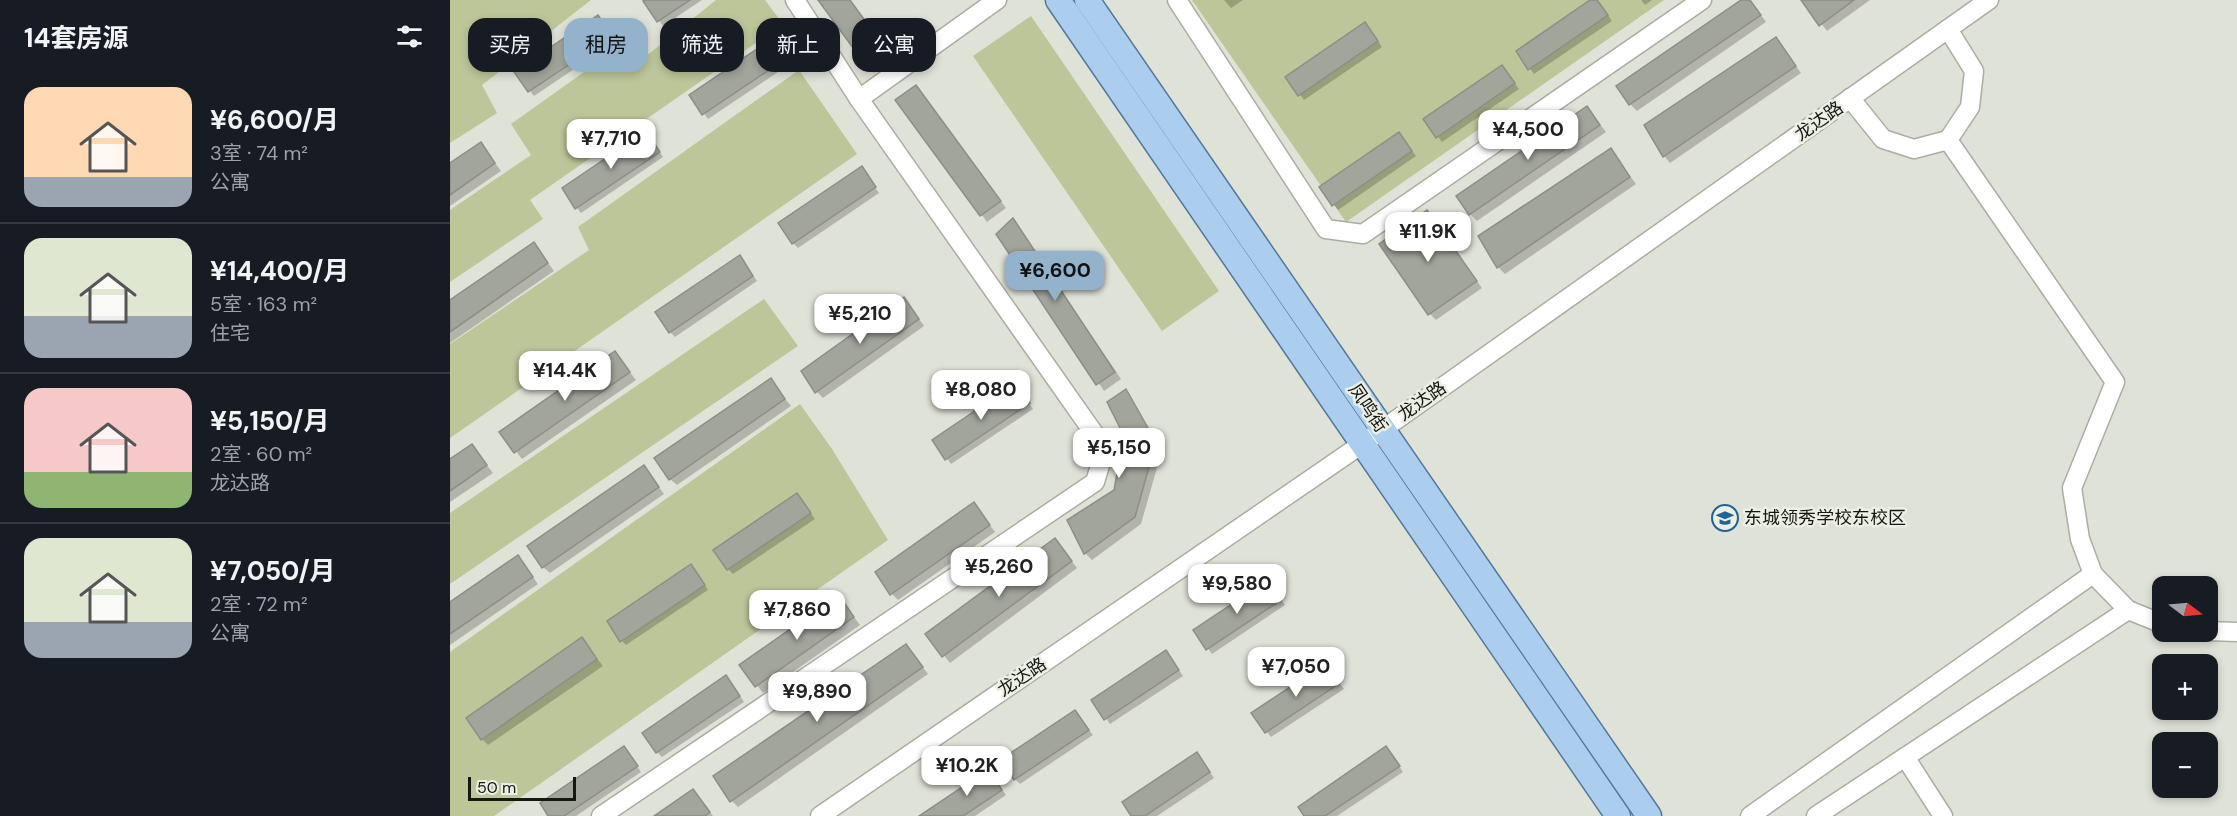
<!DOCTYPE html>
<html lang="zh">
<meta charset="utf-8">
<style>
body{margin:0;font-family:"DM Sans","Noto Sans SC",sans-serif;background:#242831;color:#f1f3f6;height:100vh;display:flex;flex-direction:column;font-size:22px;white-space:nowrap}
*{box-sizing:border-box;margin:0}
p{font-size:20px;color:#9ea1a6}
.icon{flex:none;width:33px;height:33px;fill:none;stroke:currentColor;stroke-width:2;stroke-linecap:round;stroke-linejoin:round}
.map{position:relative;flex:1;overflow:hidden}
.details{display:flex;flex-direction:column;background:#171b24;width:450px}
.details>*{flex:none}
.hud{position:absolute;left:18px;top:18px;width:570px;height:54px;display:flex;gap:12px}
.needle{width:39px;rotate:106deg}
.controls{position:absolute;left:1702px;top:576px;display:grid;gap:12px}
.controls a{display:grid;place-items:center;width:66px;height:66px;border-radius:12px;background:#171b24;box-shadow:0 3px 9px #0003;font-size:30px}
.scale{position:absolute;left:18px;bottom:15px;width:108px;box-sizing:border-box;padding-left:6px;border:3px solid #161713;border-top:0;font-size:16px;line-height:21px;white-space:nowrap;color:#161713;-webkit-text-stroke:4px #ecefe4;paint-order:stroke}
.price{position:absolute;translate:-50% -51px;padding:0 14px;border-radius:12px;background:#fff;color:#222;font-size:20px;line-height:39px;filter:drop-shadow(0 2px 3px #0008)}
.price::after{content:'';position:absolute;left:50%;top:36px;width:18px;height:14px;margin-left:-9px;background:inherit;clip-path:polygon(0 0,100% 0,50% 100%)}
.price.active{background:#93b2cc;color:#111}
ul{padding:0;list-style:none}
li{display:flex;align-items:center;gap:18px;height:150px;padding:0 24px}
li+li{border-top:2px solid #363941}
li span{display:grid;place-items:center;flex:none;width:168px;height:120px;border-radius:18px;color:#555}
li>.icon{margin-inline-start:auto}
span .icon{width:72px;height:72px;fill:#fffc;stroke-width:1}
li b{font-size:26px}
h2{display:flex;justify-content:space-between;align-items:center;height:72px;padding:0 24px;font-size:26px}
.pill{padding:0 21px;border-radius:18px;background:#171b24;box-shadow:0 3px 9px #0003;font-size:21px;line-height:54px}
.pill.active{background:#93b2cc;color:#111}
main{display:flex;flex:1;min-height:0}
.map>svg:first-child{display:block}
</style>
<main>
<section class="details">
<h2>14套房源<svg class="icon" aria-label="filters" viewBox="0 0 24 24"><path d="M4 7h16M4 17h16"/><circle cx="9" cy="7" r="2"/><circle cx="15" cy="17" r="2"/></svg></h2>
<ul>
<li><span style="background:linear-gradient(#ffd9b3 75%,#9aa5b1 0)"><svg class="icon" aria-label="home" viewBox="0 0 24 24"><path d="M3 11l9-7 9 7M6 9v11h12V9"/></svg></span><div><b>¥6,600/月</b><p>3室 · 74 m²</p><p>公寓</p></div></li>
<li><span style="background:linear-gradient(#dfe7d0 65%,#9aa5b1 0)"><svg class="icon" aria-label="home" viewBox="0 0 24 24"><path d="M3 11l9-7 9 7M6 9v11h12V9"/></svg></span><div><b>¥14,400/月</b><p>5室 · 163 m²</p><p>住宅</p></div></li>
<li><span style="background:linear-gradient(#f6c9c9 70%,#8fb573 0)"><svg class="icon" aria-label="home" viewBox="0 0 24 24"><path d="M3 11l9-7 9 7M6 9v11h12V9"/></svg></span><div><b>¥5,150/月</b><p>2室 · 60 m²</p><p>龙达路</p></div></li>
<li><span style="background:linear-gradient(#dfe7d0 70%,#9aa5b1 0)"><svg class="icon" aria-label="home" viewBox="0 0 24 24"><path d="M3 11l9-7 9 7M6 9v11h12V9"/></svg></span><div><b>¥7,050/月</b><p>2室 · 72 m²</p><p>公寓</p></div></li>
</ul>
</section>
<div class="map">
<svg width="1787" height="816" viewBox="0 0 1787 816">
<rect width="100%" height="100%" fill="#dfe2d7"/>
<g fill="#bcc699">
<path d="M0 0H141L32 85 47 113 0 143Z"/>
<path d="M266 0H315L333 24 80 200 93 219 0 282V210L81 155 61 124 172 45 185 65Z"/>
<path d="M742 0H1214L896 222Z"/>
<path d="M581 16 769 291 712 331 523 56Z"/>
<path d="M349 70 407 154 0 438V344L139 250 128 227Z"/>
<path d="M314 299 348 346 0 584V513Z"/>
<path d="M350 404 382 449 438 540 44 816H0V652Z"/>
</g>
<g fill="#0003">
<path d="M198 0H252L213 26 196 2Z"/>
<path d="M370 0H400L443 59 424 73Z"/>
<path d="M774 0H793L781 8Z"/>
<path d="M1142 0 1150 3 1162 21 1084 74 1068 52Z"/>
<path d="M1191 0H1202L1195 5Z"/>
<path d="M1294 0H1300L1316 22 1187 111 1180 104 1168 86Z"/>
<path d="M1353 0H1420L1377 31Z"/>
<path d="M148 17 166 41 84 96 66 72Z"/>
<path d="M920 29 932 47 854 100 838 78Z"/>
<path d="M1326 39 1351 73 1220 163 1214 156Z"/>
<path d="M327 45 340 64 258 119 241 95Z"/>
<path d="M1052 67 1069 89 992 142 975 120Z"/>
<path d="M466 87 556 208 537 222 447 100Z"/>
<path d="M1137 108 1156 132 1027 221 1020 214 1008 196Z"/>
<path d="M200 138 213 157 131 213 127 208Z"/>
<path d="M953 139 966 156 888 210 884 205Z"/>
<path d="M31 144 51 171 0 206V165Z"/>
<path d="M1160 150 1186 184 1055 274 1048 267Z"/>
<path d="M414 171 429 193 348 248 343 243Z"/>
<path d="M977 212 1032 288 986 320 980 314Z"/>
<path d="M563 220 671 379 654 391 548 234Z"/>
<path d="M84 244 104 271 0 343V302Z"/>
<path d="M294 262 307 281 225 337 220 332Z"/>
<path d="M460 306 474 326 373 398 367 392Z"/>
<path d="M165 353 186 380 72 459 51 432Z"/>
<path d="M320 380 341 406 227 485 220 479Z"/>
<path d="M570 390 583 409 501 464 484 440Z"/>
<path d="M675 391 712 450 691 524 642 560 635 553 665 491 676 435Z"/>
<path d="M22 446 43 473 0 502V461Z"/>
<path d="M194 467 214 494 100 573 93 567Z"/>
<path d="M347 495 365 519 283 574 278 569Z"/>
<path d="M524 504 545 532 448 600 442 594Z"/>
<path d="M605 540 627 568 500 663 477 635Z"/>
<path d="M68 557 88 584 0 645V604Z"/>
<path d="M246 571 258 590 176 645 172 641Z"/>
<path d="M818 582 835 605 762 654 745 630Z"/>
<path d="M389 597 410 625 313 693 291 665Z"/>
<path d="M132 639 153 666 38 745 32 739Z"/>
<path d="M456 645 478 674 288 807 282 801Z"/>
<path d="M720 657 733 676 660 724 643 700Z"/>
<path d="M876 665 894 689 821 737 803 714Z"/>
<path d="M281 682 294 702 212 757 207 752Z"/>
<path d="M625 712 643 735 570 784 565 779Z"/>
<path d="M936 748 953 772 887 816H856Z"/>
<path d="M178 753 191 772 126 816H100Z"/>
<path d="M747 754 764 778 707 816H683Z"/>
<path d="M539 771 556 795 525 816H472Z"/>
<path d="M243 791 263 816H207Z"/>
</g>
<g fill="#a2a59b" stroke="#8c8f85" stroke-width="1.5">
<path d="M196 0H240L207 22 193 1Z"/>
<path d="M368 0H400L438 52 417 67Z"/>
<path d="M1140 0H1147L1158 15 1078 70 1066 51Z"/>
<path d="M1291 0H1300L1311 15 1179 105 1166 86Z"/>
<path d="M1351 0H1404L1369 26Z"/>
<path d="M148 15 162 36 78 92 64 72Z"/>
<path d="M915 22 928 41 848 96 835 77Z"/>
<path d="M1326 37 1346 66 1213 157 1194 125Z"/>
<path d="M323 38 337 58 252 115 239 95Z"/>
<path d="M1052 65 1065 83 986 138 973 119Z"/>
<path d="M466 85 551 201 530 216 445 100Z"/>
<path d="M1137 106 1150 125 1019 215 1006 196Z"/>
<path d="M196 131 210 152 125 209 112 188Z"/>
<path d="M949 132 962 151 882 206 869 187Z"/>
<path d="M31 142 45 163 0 195V163Z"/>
<path d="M1161 148 1180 177 1047 268 1028 236Z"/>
<path d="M412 166 426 187 342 244 328 223Z"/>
<path d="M977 210 1027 281 978 315 929 244Z"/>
<path d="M563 218 665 372 646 385 546 234Z"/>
<path d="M84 242 98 263 0 332V300Z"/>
<path d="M290 255 303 276 219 333 205 312Z"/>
<path d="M454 297 469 319 365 393 351 371Z"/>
<path d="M165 351 180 372 64 453 49 432Z"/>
<path d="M321 378 335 399 219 480 204 458Z"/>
<path d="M566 383 580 403 495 460 482 440Z"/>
<path d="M676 389 706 442 685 517 634 554 617 520 664 490 674 436 657 402Z"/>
<path d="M22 444 37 465 0 491V459Z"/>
<path d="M194 465 209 487 92 568 77 546Z"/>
<path d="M347 493 361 513 277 570 263 550Z"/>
<path d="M524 502 540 525 440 595 425 572Z"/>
<path d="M605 538 622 561 492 657 475 634Z"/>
<path d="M68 555 83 577 0 634V602Z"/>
<path d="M241 564 255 585 170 642 157 621Z"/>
<path d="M818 580 831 600 756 650 743 630Z"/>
<path d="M389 595 404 617 305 687 289 665Z"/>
<path d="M132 637 147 659 31 740 16 718Z"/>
<path d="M456 644 473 667 280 802 263 776Z"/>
<path d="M716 650 729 670 654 720 641 700Z"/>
<path d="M876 663 890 683 815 733 801 713Z"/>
<path d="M276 675 290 696 206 753 192 733Z"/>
<path d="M625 710 639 730 564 780 550 760Z"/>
<path d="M174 746 188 766 114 816H98L90 803Z"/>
<path d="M936 746 950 766 875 816H854L848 807Z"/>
<path d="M747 752 760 772 695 816H681L672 802Z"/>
<path d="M539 769 552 790 513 816H469Z"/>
<path d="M243 789 260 812 255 816H204Z"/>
</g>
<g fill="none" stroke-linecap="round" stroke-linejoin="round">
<defs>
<g id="minor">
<path d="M345 0 409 99"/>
<path d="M727 0 876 229 913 234 1252 0"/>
<path d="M1400 98 1433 139 1464 149 1498 140 1520 107 1524 71 1498 29"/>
<path d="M1498 140 1665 382 1622 488 1630 539 1643 574 1678 610 1713 624"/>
<path d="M1758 631 1787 632"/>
<path d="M1455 757 1493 816"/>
<path d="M151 816 645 482 655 449 409 99 547 0"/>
<path d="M370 816 912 444 1539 0"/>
<path d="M1300 816 1643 574"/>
<path d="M1366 816 1678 610"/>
</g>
<g id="major">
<path d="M608 0 1168 816"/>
<path d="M637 0 1199 816"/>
</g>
</defs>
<use href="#minor" stroke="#abada3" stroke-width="21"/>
<use href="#major" stroke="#53789a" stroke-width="27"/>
<use href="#minor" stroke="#fff" stroke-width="18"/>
<use href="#major" stroke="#acceee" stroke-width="24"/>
</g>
<defs>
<symbol id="school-ring" viewBox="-11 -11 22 22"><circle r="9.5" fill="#ecefe4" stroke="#216298" stroke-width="1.5"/><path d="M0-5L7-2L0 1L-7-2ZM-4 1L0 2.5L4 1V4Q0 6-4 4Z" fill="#216298"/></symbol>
</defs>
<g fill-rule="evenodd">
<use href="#school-ring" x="1260" y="503" width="30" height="30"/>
</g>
<g text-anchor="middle" stroke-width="5" stroke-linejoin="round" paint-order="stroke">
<g font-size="18" fill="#161713" stroke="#ecefe4">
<text transform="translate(1369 121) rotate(-35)" y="6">龙达路</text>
<text transform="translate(972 401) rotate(-35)" y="6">龙达路</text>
<text transform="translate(918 408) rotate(56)" y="6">凤鸣街</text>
<text transform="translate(572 677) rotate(-34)" y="6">龙达路</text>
</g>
<g font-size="18" fill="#161713" stroke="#ecefe4" text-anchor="start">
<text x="1294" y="524">东城领秀学校东校区</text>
</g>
</g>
</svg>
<div class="controls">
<a><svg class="needle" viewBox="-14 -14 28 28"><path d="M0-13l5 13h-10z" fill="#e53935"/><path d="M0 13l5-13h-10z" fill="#9ea1a6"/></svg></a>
<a>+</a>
<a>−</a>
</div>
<div class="scale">50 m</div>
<b class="price" style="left:1078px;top:161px">¥4,500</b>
<b class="price" style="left:161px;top:170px">¥7,710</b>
<b class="price" style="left:978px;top:263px">¥11.9K</b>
<b class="price active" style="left:605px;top:302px">¥6,600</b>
<b class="price" style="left:410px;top:345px">¥5,210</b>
<b class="price" style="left:115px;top:402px">¥14.4K</b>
<b class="price" style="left:531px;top:421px">¥8,080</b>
<b class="price" style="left:669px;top:479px">¥5,150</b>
<b class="price" style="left:549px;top:598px">¥5,260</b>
<b class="price" style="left:787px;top:615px">¥9,580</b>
<b class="price" style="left:347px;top:641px">¥7,860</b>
<b class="price" style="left:846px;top:698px">¥7,050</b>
<b class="price" style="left:367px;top:723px">¥9,890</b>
<b class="price" style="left:517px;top:797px">¥10.2K</b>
<div class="hud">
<a class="pill">买房</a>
<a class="pill active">租房</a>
<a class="pill">筛选</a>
<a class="pill">新上</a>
<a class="pill">公寓</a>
</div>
</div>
</main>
